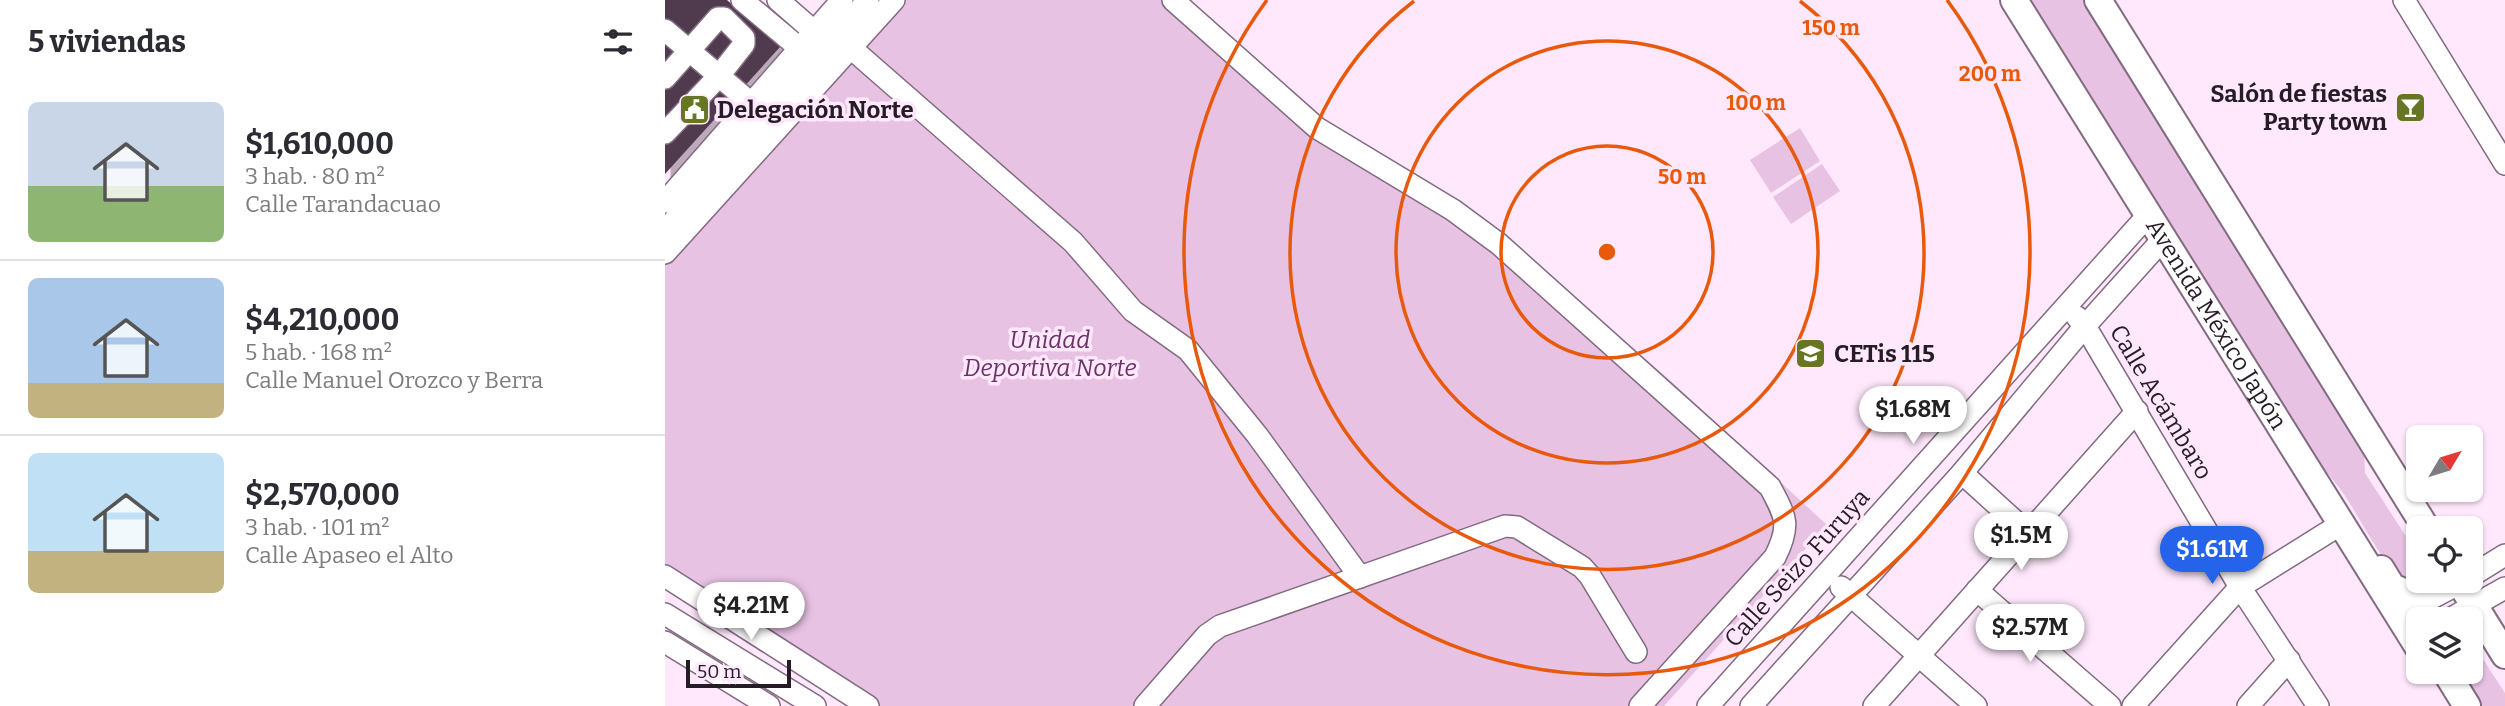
<!DOCTYPE html>
<html lang="es">
<meta charset="utf-8">
<style>
body{margin:0;font-family:Bitter,serif;background:#f7f7f7;color:#2b2b33;height:100vh;display:flex;flex-direction:column;font-size:26px;white-space:nowrap}
*{box-sizing:border-box;margin:0}
p{font-size:23px;color:#7c7c81}
.icon{flex:none;width:38px;height:38px;fill:none;stroke:currentColor;stroke-width:2;stroke-linecap:round;stroke-linejoin:round}
.map{position:relative;flex:1;overflow:hidden}
.panel{display:flex;flex-direction:column;background:#fff;width:665px}
.panel>*{flex:none}
.needle{width:46px;rotate:52deg}
.tools{position:absolute;left:1741px;top:425px;display:grid;gap:14px}
.tools a{display:grid;place-items:center;width:77px;height:77px;border-radius:10px;background:#fff;box-shadow:0 2px 5px #0004;font-size:35px}
.scale{position:absolute;left:21px;bottom:18px;width:105px;box-sizing:border-box;padding-left:7px;border:4px solid #261c26;border-top:0;font-size:19px;line-height:24px;white-space:nowrap;color:#261c26;-webkit-text-stroke:5px #ffe8fc;paint-order:stroke}
.price{position:absolute;translate:-50% -60px;padding:0 16px;border-radius:24px;background:#fff;color:#222;font-size:23px;line-height:46px;filter:drop-shadow(0 2px 4px #0008)}
.price::after{content:'';position:absolute;left:50%;top:42px;width:21px;height:16px;margin-left:-10px;background:inherit;clip-path:polygon(0 0,100% 0,50% 100%)}
.price.on{background:#2563eb;color:#fff}
ul{padding:0;list-style:none}
li{display:flex;align-items:center;gap:21px;height:175px;padding:0 28px}
li+li{border-top:2px solid #e1e1e2}
li span{display:grid;place-items:center;flex:none;width:196px;height:140px;border-radius:10px;color:#555}
li>.icon{margin-inline-start:auto}
span .icon{width:84px;height:84px;fill:#fffc;stroke-width:1}
li b{font-size:30px}
h2{display:flex;justify-content:space-between;align-items:center;height:84px;padding:0 28px;font-size:30px}
main{display:flex;flex:1;min-height:0}
.map>svg:first-child{display:block}
</style>
<main>
<section class="panel">
<h2>5 viviendas<svg class="icon" aria-label="filters" viewBox="0 0 24 24"><path d="M4 7h16M4 17h16"/><circle cx="9" cy="7" r="2"/><circle cx="15" cy="17" r="2"/></svg></h2>
<ul>
<li><span style="background:linear-gradient(#c9d6e8 60%,#8fb573 0)"><svg class="icon" aria-label="home" viewBox="0 0 24 24"><path d="M3 11l9-7 9 7M6 9v11h12V9"/></svg></span><div><b>$1,610,000</b><p>3 hab. · 80 m²</p><p>Calle Tarandacuao</p></div></li>
<li><span style="background:linear-gradient(#a9c7e8 75%,#c2b280 0)"><svg class="icon" aria-label="home" viewBox="0 0 24 24"><path d="M3 11l9-7 9 7M6 9v11h12V9"/></svg></span><div><b>$4,210,000</b><p>5 hab. · 168 m²</p><p>Calle Manuel Orozco y Berra</p></div></li>
<li><span style="background:linear-gradient(#bfe0f5 70%,#c2b280 0)"><svg class="icon" aria-label="home" viewBox="0 0 24 24"><path d="M3 11l9-7 9 7M6 9v11h12V9"/></svg></span><div><b>$2,570,000</b><p>3 hab. · 101 m²</p><p>Calle Apaseo el Alto</p></div></li>
</ul>
</section>
<div class="map">
<svg width="1840" height="706" viewBox="0 0 1840 706">
<defs>
<filter id="shadow"><feDropShadow dx="5.5" dy="5.5" stdDeviation="0" flood-color="#0004"/></filter>
</defs>
<rect width="100%" height="100%" fill="#ffe8fc"/>
<g fill="#e7c2e3">
<path d="M226 0H520L662 126 883 275 1007 382 1162 525 999 706H192L0 588V260Z"/>
<path d="M1364 0H1423L1699 448 1700 473 1753 555 1754 579 1746 584C1723 578 1693 513 1678 493 1667 477 1652 462 1639 447Z"/>
<path d="M1135 128 1155 161 1106 193 1085 160Z"/>
<path d="M1157 164 1175 191 1126 224 1108 197Z"/>
<path d="M1806 641 1840 693V706H1812L1790 672H1806Z"/>
</g>
<path fill="#503a4e" filter="url(#shadow)" d="M0 0H62L115 47 0 174Z"/>
<g fill="none" stroke-linecap="round" stroke-linejoin="round">
<defs>
<g id="minor">
<path d="M77 0 145 57"/>
<path d="M113 0 160 41"/>
<path d="M508 0 652 128 788 210 834 244 1105 487C1121 517 1126 525 1110 557L975 706"/>
<path d="M1739 0 1840 164"/>
<path d="M0 30 87 104"/>
<path d="M186 48 408 242 468 311 523 350 592 435 695 577"/>
<path d="M0 78 53 18H59L79 38V44L53 77 0 133"/>
<path d="M0 202 177 0"/>
<path d="M0 231 203 0"/>
<path d="M0 253 229 0"/>
<path d="M1412 317 1420 326 1575 587 1653 706"/>
<path d="M1297 473 1363 533"/>
<path d="M0 576 203 706"/>
<path d="M1806 576 1840 555"/>
<path d="M1176 587 1311 706"/>
<path d="M1312 590 1445 706"/>
<path d="M0 614 150 706"/>
<path d="M1733 616 1799 581"/>
<path d="M1783 620 1840 588"/>
<path d="M0 642 104 706"/>
<path d="M480 706 542 635 555 626 840 526 852 527 917 567 925 576 971 652"/>
<path d="M1043 706 1484 214"/>
<path d="M1086 706 1297 473 1420 326 1499 238"/>
<path d="M1209 706 1472 411"/>
<path d="M1468 706 1575 587 1676 524"/>
<path d="M1583 706 1624 660"/>
</g>
<g id="major">
<path id="s1" d="M1349 0 1754 648"/>
<path d="M1433 0 1761 528"/>
<path d="M1716 569 1727 587 1748 596 1760 590 1768 581"/>
<path d="M1794 581 1840 655"/>
<path d="M1781 672 1802 706"/>
</g>
</defs>
<use href="#minor" stroke="#826a80" stroke-width="24"/>
<use href="#major" stroke="#826a80" stroke-width="30"/>
<use href="#minor" stroke="#fff" stroke-width="21"/>
<use href="#major" stroke="#fff" stroke-width="26"/>
</g>
<g fill="none" stroke="#e8590c" stroke-width="3.5">
<circle cx="942" cy="252" r="106"/>
<circle cx="942" cy="252" r="211"/>
<path d="M1135 1A317 317 0 1 1 749 1"/>
<path d="M1282 0A423 423 0 1 1 602 0"/>
</g>
<defs>
<symbol id="bar-square" viewBox="-11 -11 22 22"><rect x="-9" y="-9" width="18" height="18" rx="4" fill="#677623" stroke="#ffe8fc"/><path d="M-6-5H6L.8 .8V4.5H3.5V6h-7V4.5H-.8V.8Z" fill="#fff"/></symbol>
<symbol id="civic-square" viewBox="-11 -11 22 22"><rect x="-9" y="-9" width="18" height="18" rx="4" fill="#677623" stroke="#ffe8fc"/><path d="M-.6-6.5H3V-4.5H.6V-3L4-1V1h2V6H-6V1h2V-1L-.6-3ZM-1.2 2.5V6h2.4V2.5Z" fill="#fff"/></symbol>
<symbol id="school-square" viewBox="-11 -11 22 22"><rect x="-9" y="-9" width="18" height="18" rx="4" fill="#677623" stroke="#ffe8fc"/><path d="M0-5L7-2L0 1L-7-2ZM-4 1L0 2.5L4 1V4Q0 6-4 4Z" fill="#fff"/></symbol>
</defs>
<g fill-rule="evenodd">
<use href="#bar-square" x="1728" y="90" width="35" height="35"/>
<use href="#civic-square" x="12" y="92" width="35" height="35"/>
<use href="#school-square" x="1128" y="336" width="35" height="35"/>
</g>
<g text-anchor="middle" stroke-width="7" stroke-linejoin="round" paint-order="stroke">
<g font-size="24" font-weight="bold" fill="#261c26" stroke="#ffe8fc" text-anchor="start">
<text x="1722" y="102" text-anchor="end">Salón de fiestas<tspan x="1722" dy="28">Party town</tspan></text>
<text x="52" y="118">Delegación Norte</text>
<text x="1169" y="362">CETis 115</text>
</g>
<g font-size="24" fill="#261c26" stroke="#ffe8fc">
<text dy="8" stroke="none"><textPath href="#s1" startOffset="382">Avenida México Japón</textPath></text>
<text transform="translate(1496 402) rotate(59)" y="8">Calle Acámbaro</text>
<text transform="translate(1132 568) rotate(-48)" y="8">Calle Seizo Furuya</text>
</g>
<g font-size="24" font-style="italic" fill="#6b3268" stroke="#ffe8fc">
<text x="385" y="348">Unidad<tspan x="385" dy="28">Deportiva Norte</tspan></text>
</g>
</g>
<circle cx="942" cy="252" r="10" fill="#e8590c" stroke="#ffe8fc" stroke-width="3.5"/>
<g font-size="21" text-anchor="middle" font-weight="bold" fill="#e8590c" stroke="#ffe8fc" stroke-width="7" stroke-linejoin="round" paint-order="stroke">
<text x="1166" y="35">150 m</text>
<text x="1325" y="81">200 m</text>
<text x="1091" y="110">100 m</text>
<text x="1017" y="184">50 m</text>
</g>
</svg>
<div class="tools">
<a><svg class="needle" viewBox="-14 -14 28 28"><path d="M0-13l5 13h-10z" fill="#e53935"/><path d="M0 13l5-13h-10z" fill="#7c7c81"/></svg></a>
<a><svg class="icon" aria-label="locate" viewBox="0 0 24 24"><circle cx="12" cy="12" r="6"/><path d="M12 2v4M12 18v4M2 12h4M18 12h4"/></svg></a>
<a><svg class="icon" aria-label="layers" viewBox="0 0 24 24"><path d="M12 4l9 5-9 5-9-5zM3 14l9 5 9-5"/></svg></a>
</div>
<div class="scale">50 m</div>
<b class="price" style="left:1248px;top:446px">$1.68M</b>
<b class="price" style="left:1356px;top:572px">$1.5M</b>
<b class="price on" style="left:1547px;top:586px">$1.61M</b>
<b class="price" style="left:86px;top:642px">$4.21M</b>
<b class="price" style="left:1365px;top:664px">$2.57M</b>
</div>
</main>
